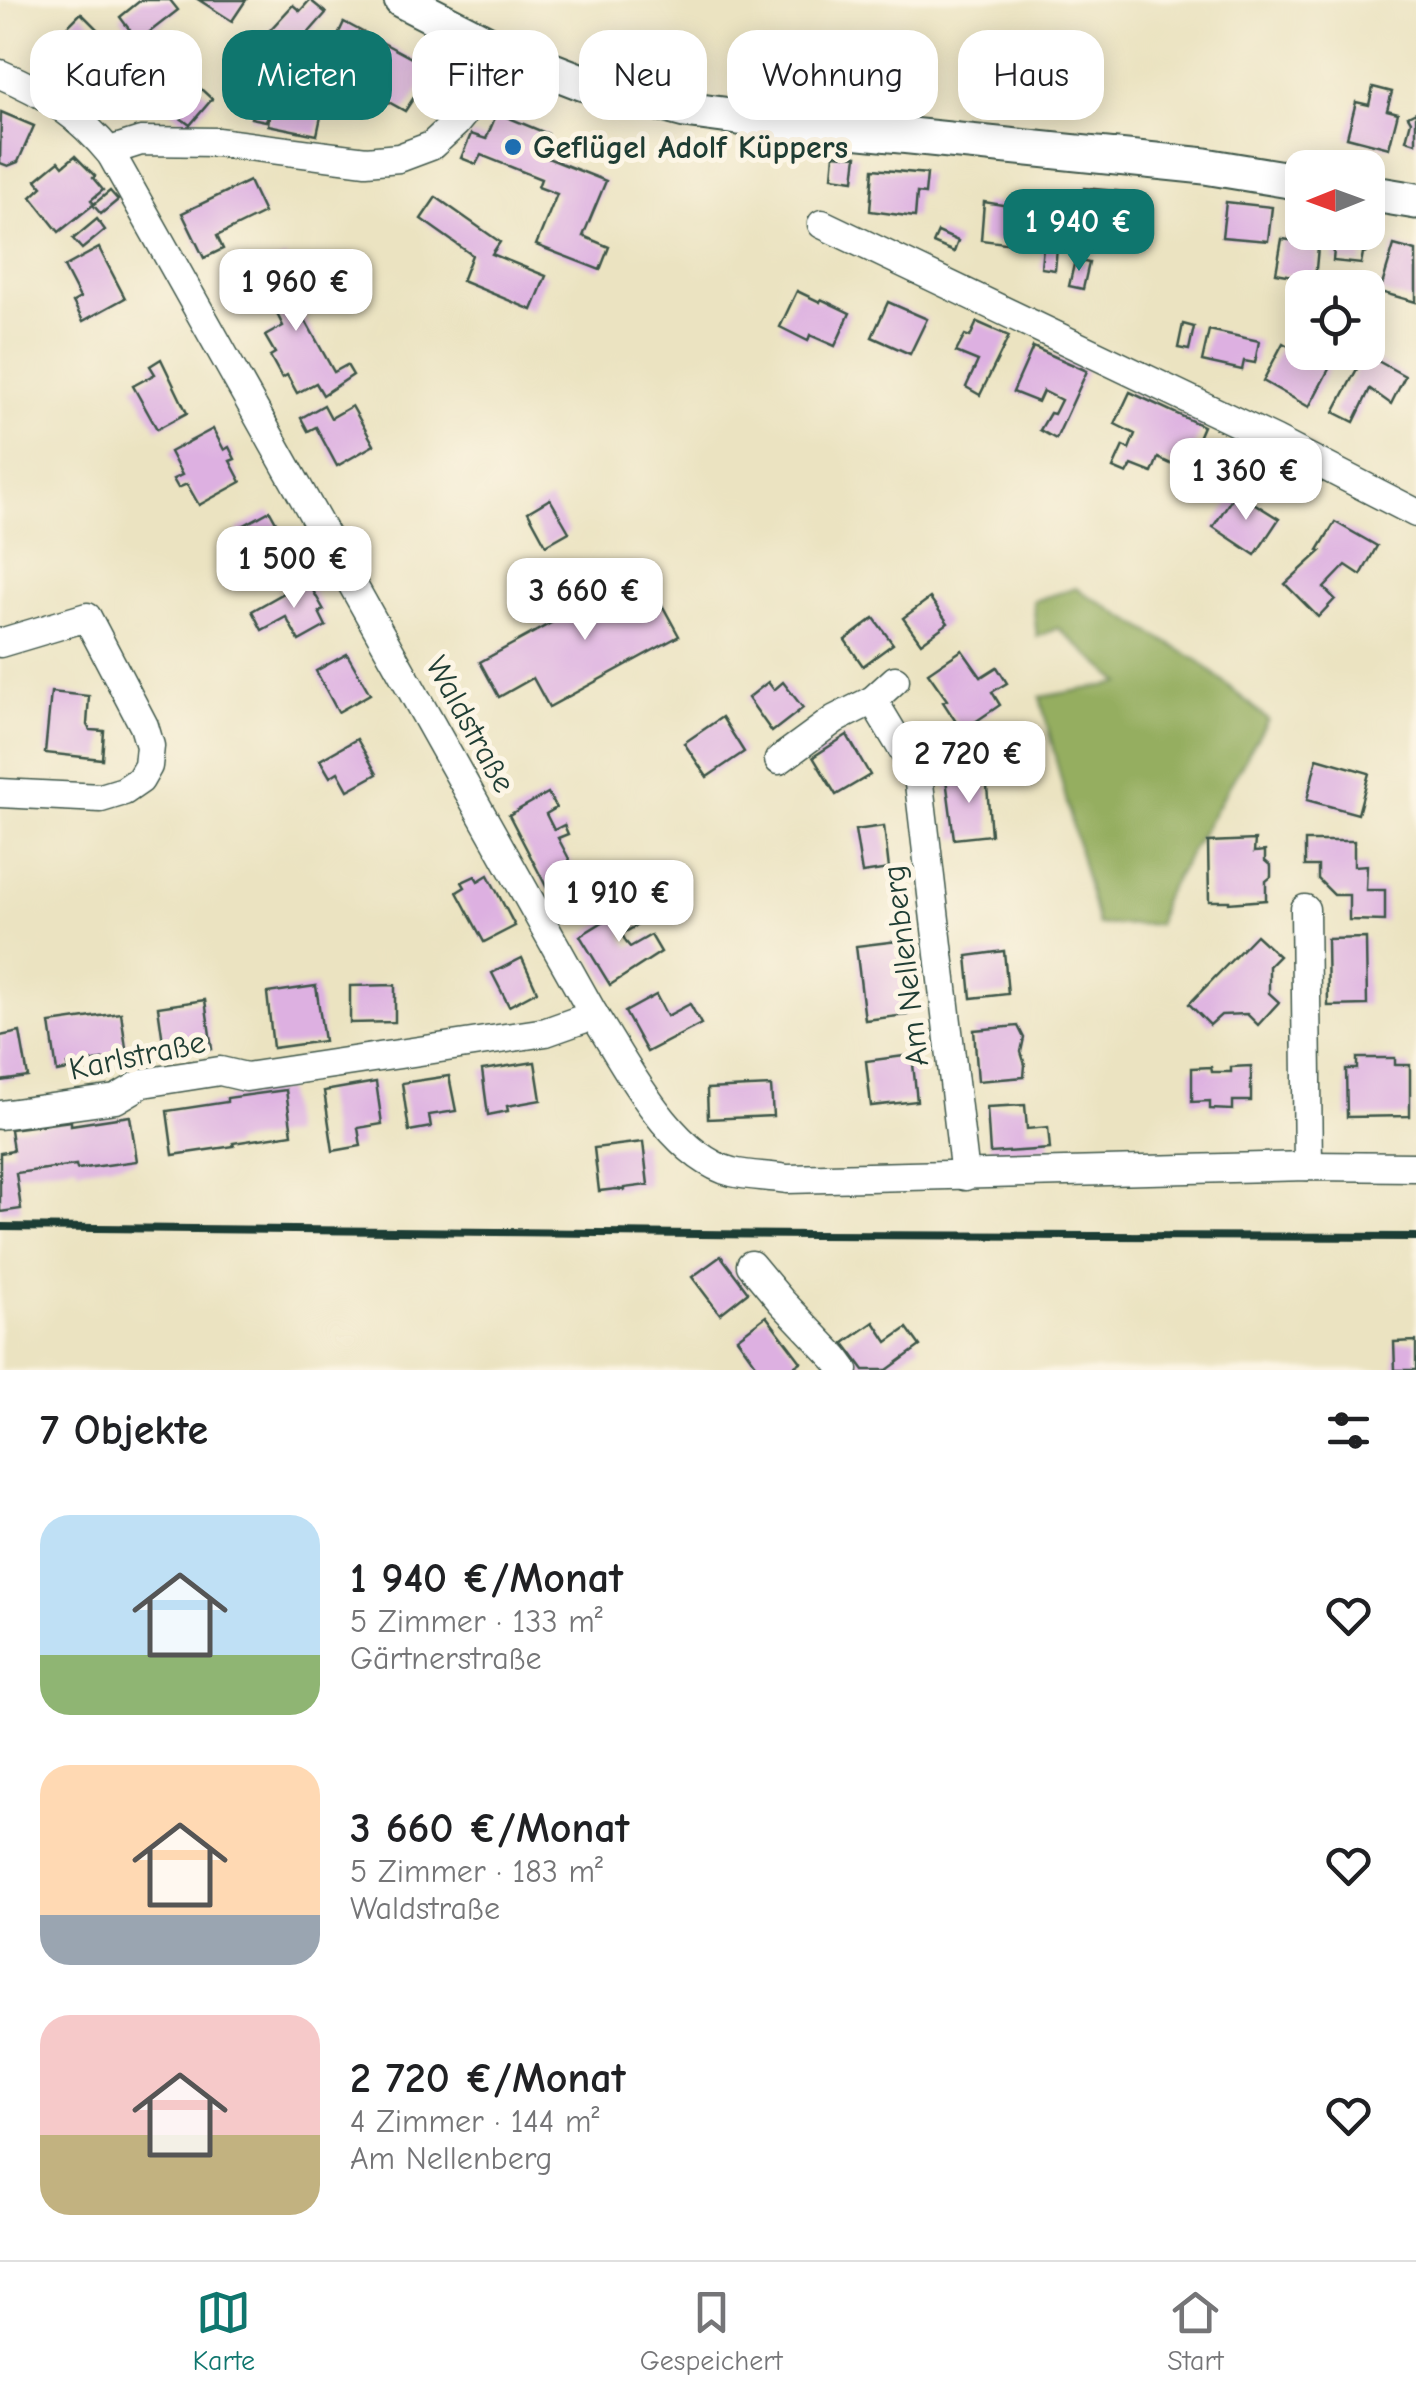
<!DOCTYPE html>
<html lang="de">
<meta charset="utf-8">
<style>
body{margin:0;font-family:"Comic Neue",sans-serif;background:#f6f6f6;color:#202124;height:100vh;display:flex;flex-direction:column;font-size:38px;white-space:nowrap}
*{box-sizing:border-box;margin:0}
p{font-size:32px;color:#757577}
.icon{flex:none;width:55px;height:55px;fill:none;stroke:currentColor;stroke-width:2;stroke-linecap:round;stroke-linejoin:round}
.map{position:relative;height:1370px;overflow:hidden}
.details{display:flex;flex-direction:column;background:#fff;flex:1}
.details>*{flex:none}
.hud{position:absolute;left:30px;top:30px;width:1358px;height:90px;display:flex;gap:20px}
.needle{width:65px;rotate:269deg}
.tools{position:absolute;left:1285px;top:150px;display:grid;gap:20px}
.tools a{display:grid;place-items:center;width:100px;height:100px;border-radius:20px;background:#fff;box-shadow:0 5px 25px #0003;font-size:50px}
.price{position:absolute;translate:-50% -85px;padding:0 22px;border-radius:20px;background:#fff;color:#222;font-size:32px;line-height:65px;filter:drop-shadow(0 2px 5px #0008)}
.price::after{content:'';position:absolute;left:50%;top:60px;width:30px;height:22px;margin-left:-15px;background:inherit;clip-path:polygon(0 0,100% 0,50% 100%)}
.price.current{background:#0f766e;color:#fff}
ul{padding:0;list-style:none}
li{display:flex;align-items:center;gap:30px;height:250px;padding:0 40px}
li span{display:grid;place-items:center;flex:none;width:280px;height:200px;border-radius:30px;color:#555}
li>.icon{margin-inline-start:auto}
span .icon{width:120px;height:120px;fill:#fffc;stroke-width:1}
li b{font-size:42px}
h2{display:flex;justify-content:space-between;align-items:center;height:120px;padding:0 40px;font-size:42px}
.pill{padding:0 35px;border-radius:30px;background:#fff;box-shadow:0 5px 25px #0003;font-size:35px;line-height:90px}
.pill.current{background:#0f766e;color:#fff}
.tabs{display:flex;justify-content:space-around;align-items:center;height:140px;border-top:2px solid #e0e0e0;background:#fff;font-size:28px;color:#757577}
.tabs a{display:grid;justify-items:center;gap:5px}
.tabs .current{color:#0f766e}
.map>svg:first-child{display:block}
</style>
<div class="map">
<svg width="1416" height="1370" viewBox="0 0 1416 1370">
<rect width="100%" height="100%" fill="#fcf5e5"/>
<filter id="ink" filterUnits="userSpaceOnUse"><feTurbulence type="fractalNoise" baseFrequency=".01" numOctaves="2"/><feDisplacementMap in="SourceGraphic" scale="20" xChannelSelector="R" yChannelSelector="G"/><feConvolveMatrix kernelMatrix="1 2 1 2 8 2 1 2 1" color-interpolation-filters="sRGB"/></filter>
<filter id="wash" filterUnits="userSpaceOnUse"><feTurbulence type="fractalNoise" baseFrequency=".0048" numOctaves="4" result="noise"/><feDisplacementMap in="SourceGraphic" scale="40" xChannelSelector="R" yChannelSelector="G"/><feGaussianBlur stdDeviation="2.25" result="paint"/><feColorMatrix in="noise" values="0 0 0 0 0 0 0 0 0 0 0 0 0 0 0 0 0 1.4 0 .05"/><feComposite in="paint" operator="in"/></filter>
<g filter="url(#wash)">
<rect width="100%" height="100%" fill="#ebe3c1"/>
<path fill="#95ae60" stroke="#5a764a" stroke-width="2.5" d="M1076 588 1200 662 1268 720 1163 899 1158 924 1098 925 1040 697 1121 683 1058 628 1037 637 1033 601Z"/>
<g id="blocks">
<g fill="#ddb0e1">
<path d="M141 0H170L178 10 138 41 120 17Z"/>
<path d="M199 0H246L232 21Z"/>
<path d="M310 0 326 13 281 64 258 43 293 5 300 11Z"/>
<path d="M81 13 107 39 72 73 47 47Z"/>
<path d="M344 22 428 67 419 83 422 85 405 111 322 65 330 50 327 49 333 38 336 39Z"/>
<path d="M126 54 134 62 138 58 155 75 120 109 95 84Z"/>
<path d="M278 74 295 89 285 104 322 112 317 135 268 125 270 109 266 121 251 118 254 105 252 104Z"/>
<path d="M189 78 212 99 190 125 164 106Z"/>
<path d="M1373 87 1392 92 1387 110 1398 113 1389 148 1347 137 1356 102 1369 105Z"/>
<path d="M1 112 34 126 18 162 8 166 0 163Z"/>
<path d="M1416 112V143L1406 140 1411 121 1408 116Z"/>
<path d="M497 113 548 134 540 155 606 181 583 236 609 247 600 270 536 245 557 194 538 187 541 179 481 155 476 164 461 158 471 134 486 139Z"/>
<path d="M834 154 857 156 854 180 832 177Z"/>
<path d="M75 156 95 176 93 178 103 190 91 200 94 204 110 191 118 200 101 214 93 205 59 232 31 197 42 187 36 180 59 161 63 166Z"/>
<path d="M873 169 927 174 925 194 917 193 915 217 870 211Z"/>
<path d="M249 181 264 213 217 236 223 249 204 258 182 213Z"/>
<path d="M1084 188 1137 193 1134 228 1081 222Z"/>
<path d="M436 197 500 242 492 254 546 276 532 310 462 281 472 255 421 219Z"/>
<path d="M984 202 1033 210 1029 246 981 240Z"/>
<path d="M1226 202 1272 207 1268 241 1222 237Z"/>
<path d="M1300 215H1302V232H1365L1364 241 1368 243 1367 252 1363 253 1361 264 1333 261 1334 249 1318 247 1315 280 1276 273 1282 239 1297 241Z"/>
<path d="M97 219 105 230 82 249 73 239Z"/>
<path d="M938 232 958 241 954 252 933 243Z"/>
<path d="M1394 245 1416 251V302L1380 292Z"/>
<path d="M1043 246 1057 248 1055 270 1041 268Z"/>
<path d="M99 248 125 298 83 321 73 302 80 298 64 267Z"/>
<path d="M285 257 311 311 303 316 334 372 347 365 353 375 323 395 316 383 297 393 287 375 282 378 270 356 275 353 265 336 283 326 256 271Z"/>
<path d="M1075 260 1089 263 1083 289 1069 286Z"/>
<path d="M797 291 820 302 821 299 850 313 835 346 810 335 808 341 780 327Z"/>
<path d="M888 302 927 319 910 354 872 337Z"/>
<path d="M977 322 1009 336 980 395 966 387 978 361 956 352 965 335 970 337Z"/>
<path d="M1183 324 1194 327 1189 350 1178 348Z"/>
<path d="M1209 330 1259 341 1255 363 1244 361 1242 370 1202 361Z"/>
<path d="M1283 343 1329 369 1309 407 1263 381Z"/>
<path d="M1033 347 1087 371 1056 439 1040 430 1050 413 1054 414 1061 400 1043 391 1038 402 1013 392Z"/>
<path d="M1365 354 1405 376 1391 404 1370 389 1354 422 1334 412Z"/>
<path d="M161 359 187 413 157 429 133 386 155 374 150 366Z"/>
<path d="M1130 392 1203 426 1184 470 1158 458 1152 473 1132 465 1127 474 1113 468 1123 446 1129 449 1135 434 1115 424Z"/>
<path d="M324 405 331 418 352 406 374 445 337 466 316 427 308 431 301 418Z"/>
<path d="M213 429 224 450 229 447 235 459 230 461 241 482 199 505 187 484 178 488 173 479 182 475 170 452Z"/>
<path d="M1236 492 1279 519 1255 555 1213 527Z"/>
<path d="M550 499 569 532 546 545 528 512Z"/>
<path d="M270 511 293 553 260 571 237 529Z"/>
<path d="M1335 522 1377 546 1361 575 1346 565 1324 588 1335 599 1318 617 1285 584 1321 551 1318 550Z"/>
<path d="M644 572 679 636 549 707 533 678 499 697 480 662Z"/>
<path d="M307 580 324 610 319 612 326 626 299 641 286 617 262 630 252 611Z"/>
<path d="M930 598 948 623 921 643 903 618Z"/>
<path d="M874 618 893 644 863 666 845 640Z"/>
<path d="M962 650 981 677 997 667 1007 683 992 692 1000 705 962 731 943 702 947 700 928 673Z"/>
<path d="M347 654 370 694 338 712 316 671Z"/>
<path d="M768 682 774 690 783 682 803 708 772 732 748 698Z"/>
<path d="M51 692 89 696 87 725 90 730 104 731 102 759 45 753Z"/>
<path d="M722 717 744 752 707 777 684 743Z"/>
<path d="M847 735 870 775 836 795 813 757Z"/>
<path d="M357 739 377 774 348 790 338 772 330 777 320 760Z"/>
<path d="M1317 758 1369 773 1358 814 1307 800Z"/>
<path d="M986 774 991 835 954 839 946 779Z"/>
<path d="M548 793 556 808 546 814 554 830 564 825 568 834 558 838 576 872 547 888 509 815Z"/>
<path d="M884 826 889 869 862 873 855 830Z"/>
<path d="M1255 840 1254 852 1265 851V861L1271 866V877L1266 881V900L1229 903V901H1209L1208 842Z"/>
<path d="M1305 841H1354V866L1367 865 1366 890H1385V921L1349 920V895H1334L1318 879V866H1305Z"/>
<path d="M488 875 515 926 484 942 457 892 465 887 462 882 475 876 478 881Z"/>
<path d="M632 904 643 922 622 934 626 942 630 947 651 935 661 952 610 985 580 936Z"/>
<path d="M1256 935 1279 956 1269 966V993L1279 1002 1258 1025 1247 1014 1221 1015 1210 1025 1189 1004Z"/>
<path d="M1366 938 1367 1005 1328 1006 1327 939Z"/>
<path d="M898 941 907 1015 865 1020 856 946Z"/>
<path d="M1004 951 1008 994 971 998 967 956Z"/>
<path d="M522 958 537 991 509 1006 492 973Z"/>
<path d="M395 985V1022L350 1023V986Z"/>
<path d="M316 986 324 1041 273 1048 267 993Z"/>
<path d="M656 995 667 1016 690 1004 701 1024 647 1052 625 1012Z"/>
<path d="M205 1000 212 1049 200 1051 199 1046 176 1049 177 1054 165 1056 158 1007Z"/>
<path d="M121 1013 128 1062 116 1063 115 1058 68 1065 69 1070 57 1072 50 1023Z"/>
<path d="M1018 1026 1024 1038 1021 1052 1025 1065 1024 1077 978 1081 974 1030Z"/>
<path d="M20 1032 28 1077 0 1081V1036Z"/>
<path d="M912 1055 917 1101 871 1106 866 1061Z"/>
<path d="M1357 1058H1395V1065H1410V1116L1347 1117 1346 1069H1357Z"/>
<path d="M535 1062 541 1100 507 1106 508 1111 488 1115 482 1070Z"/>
<path d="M1251 1066V1101H1233V1110L1210 1109V1101L1192 1102V1068L1211 1067 1212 1072H1231V1067Z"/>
<path d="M449 1076 456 1111 429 1115 431 1127 409 1131 402 1083Z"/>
<path d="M376 1082 382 1124 358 1128 361 1146 333 1151 324 1091Z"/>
<path d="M771 1086 773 1116 708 1119 707 1089Z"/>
<path d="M286 1090 292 1134 233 1143 234 1146 173 1155 167 1111 227 1102V1098Z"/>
<path d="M1025 1105 1027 1129 1048 1127 1050 1149 990 1153 987 1107Z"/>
<path d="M130 1116 137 1161 77 1169 76 1165 16 1173 21 1209 0 1212V1153L13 1151 10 1129 71 1121V1125Z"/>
<path d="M643 1142 648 1185 624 1188V1190L616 1189 599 1191 594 1148Z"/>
<path d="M721 1256 748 1292 720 1314 692 1277Z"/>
<path d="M766 1316 801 1362 789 1370H760L737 1338Z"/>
<path d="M874 1322 887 1342 907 1328 920 1346 887 1370H864L844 1343Z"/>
<path d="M1416 1341V1370H1395L1394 1342Z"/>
</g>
</g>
</g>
<g filter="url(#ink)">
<use href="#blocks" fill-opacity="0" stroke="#3e5649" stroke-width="2.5"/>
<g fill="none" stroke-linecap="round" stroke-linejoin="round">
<defs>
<g id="minor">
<path d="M0 74C46 93 79 115 111 154L594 1015C626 1065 671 1156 732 1172 749 1176 769 1176 787 1179L1308 1166 1416 1167"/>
<path d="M111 154 119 148 141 141 217 142 366 161 399 158 431 146 456 123 491 80 504 52"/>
<path d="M822 224 1276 441 1416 513"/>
<path d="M0 643 87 617 144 726 150 746 148 766 140 780 124 791 101 798 0 793"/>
<path d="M895 680 873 700 918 775 965 1176"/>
<path d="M779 760 835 719 873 700"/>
<path d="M1305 909 1308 1166"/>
<path d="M0 1115 116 1099 143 1083 220 1071 246 1077 546 1032 594 1015"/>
<path d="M751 1265 781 1301 836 1359 844 1370"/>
</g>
<g id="major">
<path d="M402 0 504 52 584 83 685 110 783 123 1205 166 1302 182"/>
<path d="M1368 193 1416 201"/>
</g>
</defs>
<use href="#minor" stroke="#3e5649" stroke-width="31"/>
<use href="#major" stroke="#3e5649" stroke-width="39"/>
<use href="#minor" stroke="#fff" stroke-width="28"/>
<use href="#major" stroke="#fff" stroke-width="35"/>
<path stroke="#1f3d34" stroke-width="8" d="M0 1227 813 1235 1416 1237"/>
</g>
</g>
<circle fill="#1f6fb2" stroke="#fcf5e5" stroke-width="4" cx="513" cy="147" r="10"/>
<g text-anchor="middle" stroke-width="10" stroke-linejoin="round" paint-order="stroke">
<g font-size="32" font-weight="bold" fill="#1f3d34" stroke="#fcf5e5" text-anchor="start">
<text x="533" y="158">Geflügel Adolf Küppers</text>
</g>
<g font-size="32" fill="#1f3d34" stroke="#fcf5e5">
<text transform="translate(471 724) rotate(61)" y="11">Waldstraße</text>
<text transform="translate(905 966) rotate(-97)" y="11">Am Nellenberg</text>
<text transform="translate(137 1055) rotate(-12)" y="11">Karlstraße</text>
</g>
</g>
</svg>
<div class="tools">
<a><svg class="needle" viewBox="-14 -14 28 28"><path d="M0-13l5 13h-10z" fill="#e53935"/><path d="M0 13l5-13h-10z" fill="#757577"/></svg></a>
<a><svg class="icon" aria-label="locate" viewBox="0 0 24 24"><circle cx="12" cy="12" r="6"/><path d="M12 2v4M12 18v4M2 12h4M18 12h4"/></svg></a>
</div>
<b class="price current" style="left:1079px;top:274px">1 940 €</b>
<b class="price" style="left:296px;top:334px">1 960 €</b>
<b class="price" style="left:1246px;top:523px">1 360 €</b>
<b class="price" style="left:294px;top:611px">1 500 €</b>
<b class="price" style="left:585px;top:643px">3 660 €</b>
<b class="price" style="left:969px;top:806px">2 720 €</b>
<b class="price" style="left:619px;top:945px">1 910 €</b>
<div class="hud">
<a class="pill">Kaufen</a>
<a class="pill current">Mieten</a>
<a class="pill">Filter</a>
<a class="pill">Neu</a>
<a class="pill">Wohnung</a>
<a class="pill">Haus</a>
</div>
</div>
<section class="details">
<h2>7 Objekte<svg class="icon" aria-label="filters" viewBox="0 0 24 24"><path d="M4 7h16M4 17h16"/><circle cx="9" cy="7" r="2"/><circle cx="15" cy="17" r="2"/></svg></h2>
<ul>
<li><span style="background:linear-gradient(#bfe0f5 70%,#8fb573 0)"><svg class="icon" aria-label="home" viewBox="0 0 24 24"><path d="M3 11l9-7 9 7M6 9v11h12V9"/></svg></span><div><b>1 940 €/Monat</b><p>5 Zimmer · 133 m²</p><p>Gärtnerstraße</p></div><svg class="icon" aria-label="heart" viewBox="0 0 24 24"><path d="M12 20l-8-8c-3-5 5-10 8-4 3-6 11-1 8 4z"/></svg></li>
<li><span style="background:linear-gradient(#ffd9b3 75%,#9aa5b1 0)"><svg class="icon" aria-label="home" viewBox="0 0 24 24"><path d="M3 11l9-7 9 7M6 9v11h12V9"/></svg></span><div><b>3 660 €/Monat</b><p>5 Zimmer · 183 m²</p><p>Waldstraße</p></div><svg class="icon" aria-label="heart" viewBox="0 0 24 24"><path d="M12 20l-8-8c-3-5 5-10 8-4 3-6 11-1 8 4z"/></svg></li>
<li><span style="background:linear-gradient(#f6c9c9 60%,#c2b280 0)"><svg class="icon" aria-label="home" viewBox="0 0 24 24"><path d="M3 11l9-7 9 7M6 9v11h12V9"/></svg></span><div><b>2 720 €/Monat</b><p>4 Zimmer · 144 m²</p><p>Am Nellenberg</p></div><svg class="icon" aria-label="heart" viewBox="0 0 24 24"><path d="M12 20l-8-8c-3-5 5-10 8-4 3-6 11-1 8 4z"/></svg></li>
</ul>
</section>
<nav class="tabs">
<a class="current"><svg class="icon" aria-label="map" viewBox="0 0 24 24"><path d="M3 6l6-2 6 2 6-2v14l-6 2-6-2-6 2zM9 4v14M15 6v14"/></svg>Karte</a>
<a><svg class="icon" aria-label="saved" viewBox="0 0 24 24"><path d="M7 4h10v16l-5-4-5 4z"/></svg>Gespeichert</a>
<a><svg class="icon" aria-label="home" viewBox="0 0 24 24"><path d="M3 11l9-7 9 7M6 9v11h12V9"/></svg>Start</a>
</nav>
